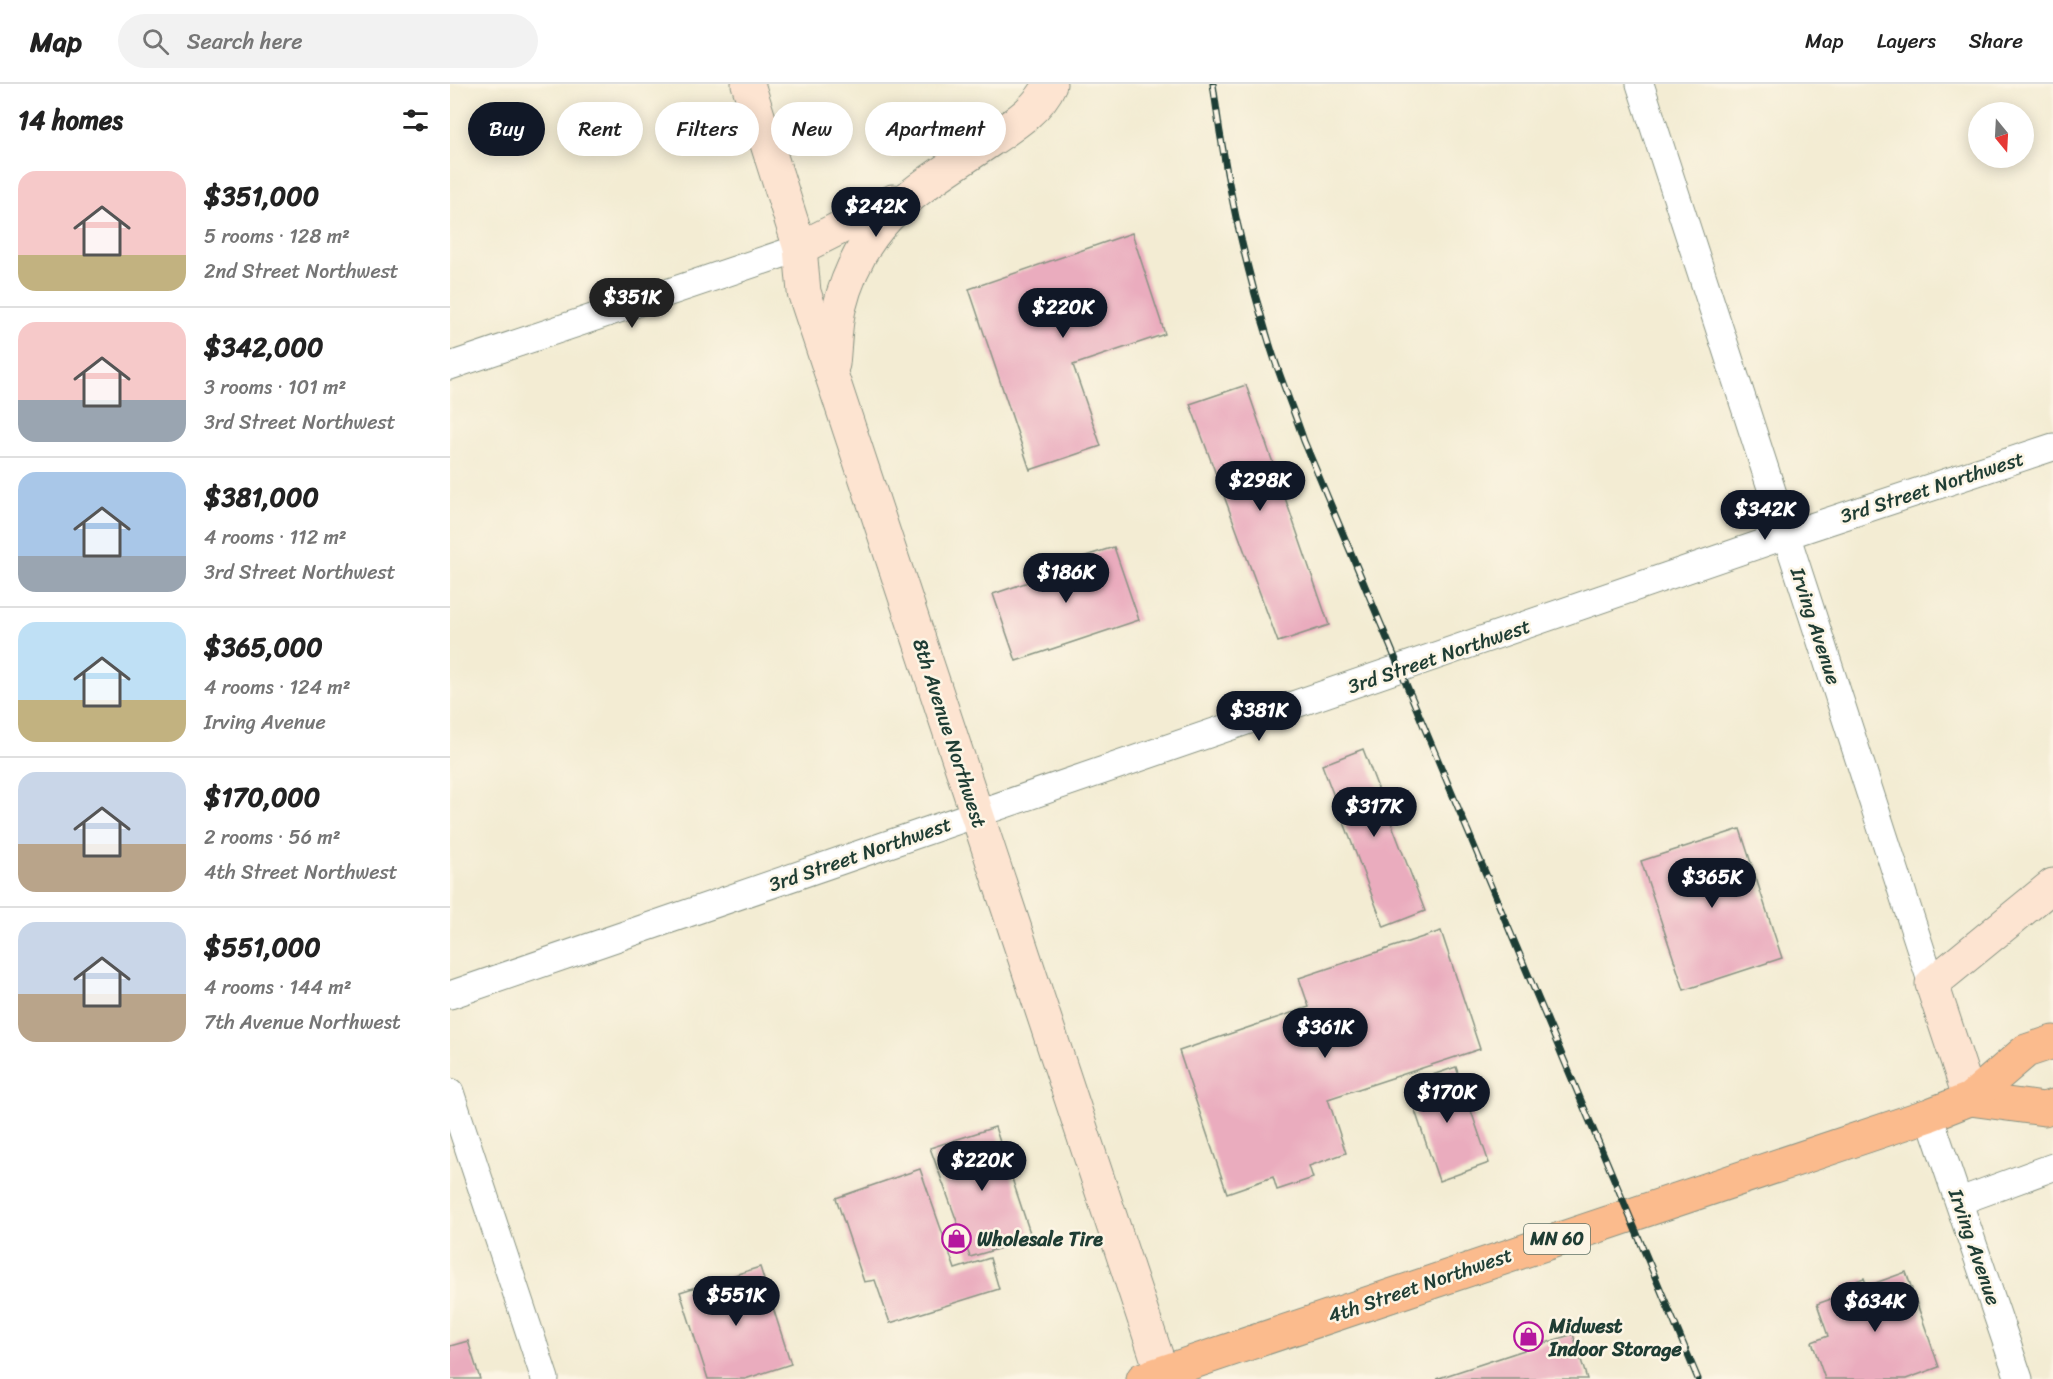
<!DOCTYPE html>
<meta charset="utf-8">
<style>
body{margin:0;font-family:Sriracha,sans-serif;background:#f2f2f2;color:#222;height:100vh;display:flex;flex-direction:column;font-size:22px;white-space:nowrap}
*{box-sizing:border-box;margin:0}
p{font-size:20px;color:#767676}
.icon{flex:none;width:33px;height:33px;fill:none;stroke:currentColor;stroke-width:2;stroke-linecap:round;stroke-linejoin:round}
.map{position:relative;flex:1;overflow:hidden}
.drawer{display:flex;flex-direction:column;background:#fff;width:450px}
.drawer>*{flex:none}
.hud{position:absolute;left:18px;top:18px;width:570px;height:54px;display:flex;gap:12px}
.needle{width:39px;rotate:162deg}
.buttons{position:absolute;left:1518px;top:18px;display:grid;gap:12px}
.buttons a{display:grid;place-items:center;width:66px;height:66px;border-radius:50%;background:#fff;box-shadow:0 3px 15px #0003;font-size:30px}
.price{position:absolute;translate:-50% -51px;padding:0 14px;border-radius:21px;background:#111827;color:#fff;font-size:20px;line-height:39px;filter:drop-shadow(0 2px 3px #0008)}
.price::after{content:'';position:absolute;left:50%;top:36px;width:18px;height:14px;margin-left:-9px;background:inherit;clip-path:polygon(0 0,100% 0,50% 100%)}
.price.active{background:#222;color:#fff}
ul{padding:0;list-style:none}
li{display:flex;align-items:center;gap:18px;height:150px;padding:0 18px}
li+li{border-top:2px solid #e0e0e0}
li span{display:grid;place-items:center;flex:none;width:168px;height:120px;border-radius:18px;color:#555}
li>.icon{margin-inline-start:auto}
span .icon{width:72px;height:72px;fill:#fffc;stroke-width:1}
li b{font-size:26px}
h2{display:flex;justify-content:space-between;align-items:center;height:72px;padding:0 18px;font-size:26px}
.tag{padding:0 21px;border-radius:27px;background:#fff;box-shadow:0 3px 15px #0003;font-size:21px;line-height:54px}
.tag.active{background:#111827;color:#fff}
header{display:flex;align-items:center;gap:36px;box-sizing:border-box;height:84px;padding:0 30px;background:#fff;border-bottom:2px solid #e0e0e0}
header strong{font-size:28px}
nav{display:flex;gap:33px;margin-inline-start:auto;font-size:21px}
.search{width:420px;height:54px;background:#f2f2f2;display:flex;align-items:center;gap:15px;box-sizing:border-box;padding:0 21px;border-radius:33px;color:#767676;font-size:22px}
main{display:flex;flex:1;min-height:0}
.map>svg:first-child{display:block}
</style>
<header>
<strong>Map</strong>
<div class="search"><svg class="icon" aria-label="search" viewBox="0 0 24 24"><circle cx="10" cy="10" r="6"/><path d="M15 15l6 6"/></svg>Search here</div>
<nav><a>Map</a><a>Layers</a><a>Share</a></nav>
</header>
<main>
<section class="drawer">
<h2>14 homes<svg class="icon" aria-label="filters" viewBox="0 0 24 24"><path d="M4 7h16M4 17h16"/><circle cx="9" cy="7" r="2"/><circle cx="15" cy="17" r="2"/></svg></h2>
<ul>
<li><span style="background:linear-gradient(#f6c9c9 70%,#c2b280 0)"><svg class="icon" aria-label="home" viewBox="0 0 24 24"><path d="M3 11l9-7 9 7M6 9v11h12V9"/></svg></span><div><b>$351,000</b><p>5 rooms · 128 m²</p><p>2nd Street Northwest</p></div></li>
<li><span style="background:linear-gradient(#f6c9c9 65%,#9aa5b1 0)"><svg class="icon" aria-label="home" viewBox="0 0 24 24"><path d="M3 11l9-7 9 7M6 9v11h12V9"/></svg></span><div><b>$342,000</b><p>3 rooms · 101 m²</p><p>3rd Street Northwest</p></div></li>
<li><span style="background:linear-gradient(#a9c7e8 70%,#9aa5b1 0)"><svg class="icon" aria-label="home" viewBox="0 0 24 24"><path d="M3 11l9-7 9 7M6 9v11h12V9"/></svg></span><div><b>$381,000</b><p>4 rooms · 112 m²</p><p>3rd Street Northwest</p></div></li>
<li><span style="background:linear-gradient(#bfe0f5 65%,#c2b280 0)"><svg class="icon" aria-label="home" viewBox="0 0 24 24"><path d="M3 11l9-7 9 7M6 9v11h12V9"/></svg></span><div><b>$365,000</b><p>4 rooms · 124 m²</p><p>Irving Avenue</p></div></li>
<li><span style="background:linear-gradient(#c9d6e8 60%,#b9a48a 0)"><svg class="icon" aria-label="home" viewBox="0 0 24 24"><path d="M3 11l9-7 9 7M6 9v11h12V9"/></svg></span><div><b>$170,000</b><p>2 rooms · 56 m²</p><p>4th Street Northwest</p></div></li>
<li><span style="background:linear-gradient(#c9d6e8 60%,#b9a48a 0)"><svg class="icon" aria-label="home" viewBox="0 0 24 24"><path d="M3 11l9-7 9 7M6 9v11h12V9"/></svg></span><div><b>$551,000</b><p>4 rooms · 144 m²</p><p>7th Avenue Northwest</p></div></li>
</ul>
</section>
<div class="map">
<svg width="1603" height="1295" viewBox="0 0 1603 1295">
<rect width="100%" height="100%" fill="#fcf5e5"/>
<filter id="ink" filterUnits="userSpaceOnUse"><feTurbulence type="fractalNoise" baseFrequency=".0167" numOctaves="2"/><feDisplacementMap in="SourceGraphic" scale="12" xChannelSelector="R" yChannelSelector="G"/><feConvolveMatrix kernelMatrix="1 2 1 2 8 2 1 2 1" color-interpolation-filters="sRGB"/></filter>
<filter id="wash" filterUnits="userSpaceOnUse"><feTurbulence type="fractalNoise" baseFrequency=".008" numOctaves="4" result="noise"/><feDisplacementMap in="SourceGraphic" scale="24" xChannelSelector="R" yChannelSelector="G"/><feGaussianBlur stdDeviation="1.35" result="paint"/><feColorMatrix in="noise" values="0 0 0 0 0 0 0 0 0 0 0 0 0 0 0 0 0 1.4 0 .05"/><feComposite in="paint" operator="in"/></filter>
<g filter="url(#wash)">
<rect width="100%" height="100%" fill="#f3ecd3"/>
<g id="blocks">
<g fill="#eaacbe">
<path d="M682 149 715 250 623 281 651 362 580 386 519 205Z"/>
<path d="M796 301 879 541 828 558 740 320Z"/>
<path d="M664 463 689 536 566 577 543 510 587 495 585 488Z"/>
<path d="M913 665 975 827 934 843 872 681Z"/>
<path d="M1290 745 1332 874 1234 906 1191 777Z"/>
<path d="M991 847 1030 965 878 1015 896 1069 859 1082 863 1094 827 1106 823 1093 777 1109 729 967 859 923 849 894Z"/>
<path d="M1006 983 1039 1079 989 1097 956 1000Z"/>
<path d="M545 1043 582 1155 520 1173 480 1064Z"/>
<path d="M470 1085 505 1185 540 1174 549 1205 440 1239 425 1196 414 1198 386 1114Z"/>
<path d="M310 1183 341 1280 295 1295H258L230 1208Z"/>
<path d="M1456 1188 1489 1283 1456 1295H1375L1362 1258 1378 1252 1367 1220 1395 1210 1393 1202 1414 1194 1417 1202Z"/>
<path d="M1123 1250 1137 1295H986Z"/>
<path d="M18 1257 30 1295H0V1262Z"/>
</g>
</g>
</g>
<g filter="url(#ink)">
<use href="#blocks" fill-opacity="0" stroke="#899484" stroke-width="1.5"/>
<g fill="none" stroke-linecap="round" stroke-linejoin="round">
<defs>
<g id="street">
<path d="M1190 0 1482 900"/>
<path d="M0 282 350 164"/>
<path d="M0 911 1337 451 1603 363"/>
<path d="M0 1008 95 1295"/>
<path d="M1479 1031 1569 1295"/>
<path d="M1510 1117 1603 1083"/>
</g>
<g id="secondary">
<path d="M298 0 350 164 354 208 714 1295"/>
<path d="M350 164 443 117"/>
<path d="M383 280C385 262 385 243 389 225 412 132 468 106 541 56 563 41 589 25 600 0"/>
<path d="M1520 1015 1482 900 1603 801"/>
</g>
<g id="primary">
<path d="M1520 1015 1594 1025 1603 1022"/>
<path d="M693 1295 1479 1031 1520 1015 1576 967 1603 958"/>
</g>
</defs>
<use href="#street" stroke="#899484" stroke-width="29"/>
<use href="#secondary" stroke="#899484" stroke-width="35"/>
<use href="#primary" stroke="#899484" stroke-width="35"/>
<use href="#street" stroke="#fff" stroke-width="27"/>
<use href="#secondary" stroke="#fde4d1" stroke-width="33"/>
<use href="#primary" stroke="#fbbb8d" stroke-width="33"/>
<defs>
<path id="rail" d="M763 0C774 86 793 175 819 258 829 292 843 324 854 357L1248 1295"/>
</defs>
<use href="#rail" stroke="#1f3d34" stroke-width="7"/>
<use href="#rail" stroke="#fcf5e5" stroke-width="4.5" stroke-dasharray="14" stroke-linecap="butt"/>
</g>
</g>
<defs>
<symbol id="shop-ring" viewBox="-11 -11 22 22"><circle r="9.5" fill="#fcf5e5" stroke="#b5179e" stroke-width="1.5"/><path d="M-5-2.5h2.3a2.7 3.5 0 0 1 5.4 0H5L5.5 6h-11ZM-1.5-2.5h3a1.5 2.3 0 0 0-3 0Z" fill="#b5179e"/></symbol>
</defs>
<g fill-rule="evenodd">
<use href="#shop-ring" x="490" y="1138" width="33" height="33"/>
<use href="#shop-ring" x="1062" y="1236" width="33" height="33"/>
</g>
<g text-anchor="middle" stroke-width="5" stroke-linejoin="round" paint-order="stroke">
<rect fill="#fcf5e5" stroke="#617469" stroke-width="1.5" x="1074" y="1140" width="66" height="30" rx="4.5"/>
<g font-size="18" font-weight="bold" fill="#1f3d34">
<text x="1107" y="1161">MN 60</text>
</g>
<g font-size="20" fill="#1f3d34" stroke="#fcf5e5">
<text transform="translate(1482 403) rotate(-18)" y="7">3rd Street Northwest</text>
<text transform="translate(1366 542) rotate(72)" y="7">Irving Avenue</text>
<text transform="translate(989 572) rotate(-19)" y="7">3rd Street Northwest</text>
<text transform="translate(500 649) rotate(72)" y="7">8th Avenue Northwest</text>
<text transform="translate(410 770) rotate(-19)" y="7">3rd Street Northwest</text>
<text transform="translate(1525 1163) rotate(71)" y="7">Irving Avenue</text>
<text transform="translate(970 1201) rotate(-19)" y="7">4th Street Northwest</text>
</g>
<g font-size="20" font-weight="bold" fill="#1f3d34" stroke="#fcf5e5" text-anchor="start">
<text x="527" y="1162">Wholesale Tire</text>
<text x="1099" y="1249">Midwest<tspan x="1099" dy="23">Indoor Storage</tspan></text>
</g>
</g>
</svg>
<div class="buttons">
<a><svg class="needle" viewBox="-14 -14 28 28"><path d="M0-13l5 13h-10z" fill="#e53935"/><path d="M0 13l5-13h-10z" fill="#767676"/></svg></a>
</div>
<b class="price" style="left:426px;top:154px">$242K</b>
<b class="price active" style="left:182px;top:245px">$351K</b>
<b class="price" style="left:613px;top:255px">$220K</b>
<b class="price" style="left:810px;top:428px">$298K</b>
<b class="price" style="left:1315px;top:457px">$342K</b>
<b class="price" style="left:616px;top:520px">$186K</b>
<b class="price" style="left:809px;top:658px">$381K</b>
<b class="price" style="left:924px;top:754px">$317K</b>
<b class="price" style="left:1262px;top:825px">$365K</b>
<b class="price" style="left:875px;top:975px">$361K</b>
<b class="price" style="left:997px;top:1040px">$170K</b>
<b class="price" style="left:532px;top:1108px">$220K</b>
<b class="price" style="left:286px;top:1243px">$551K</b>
<b class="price" style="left:1425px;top:1249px">$634K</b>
<div class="hud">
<a class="tag active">Buy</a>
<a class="tag">Rent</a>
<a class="tag">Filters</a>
<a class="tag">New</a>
<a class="tag">Apartment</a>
</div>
</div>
</main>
